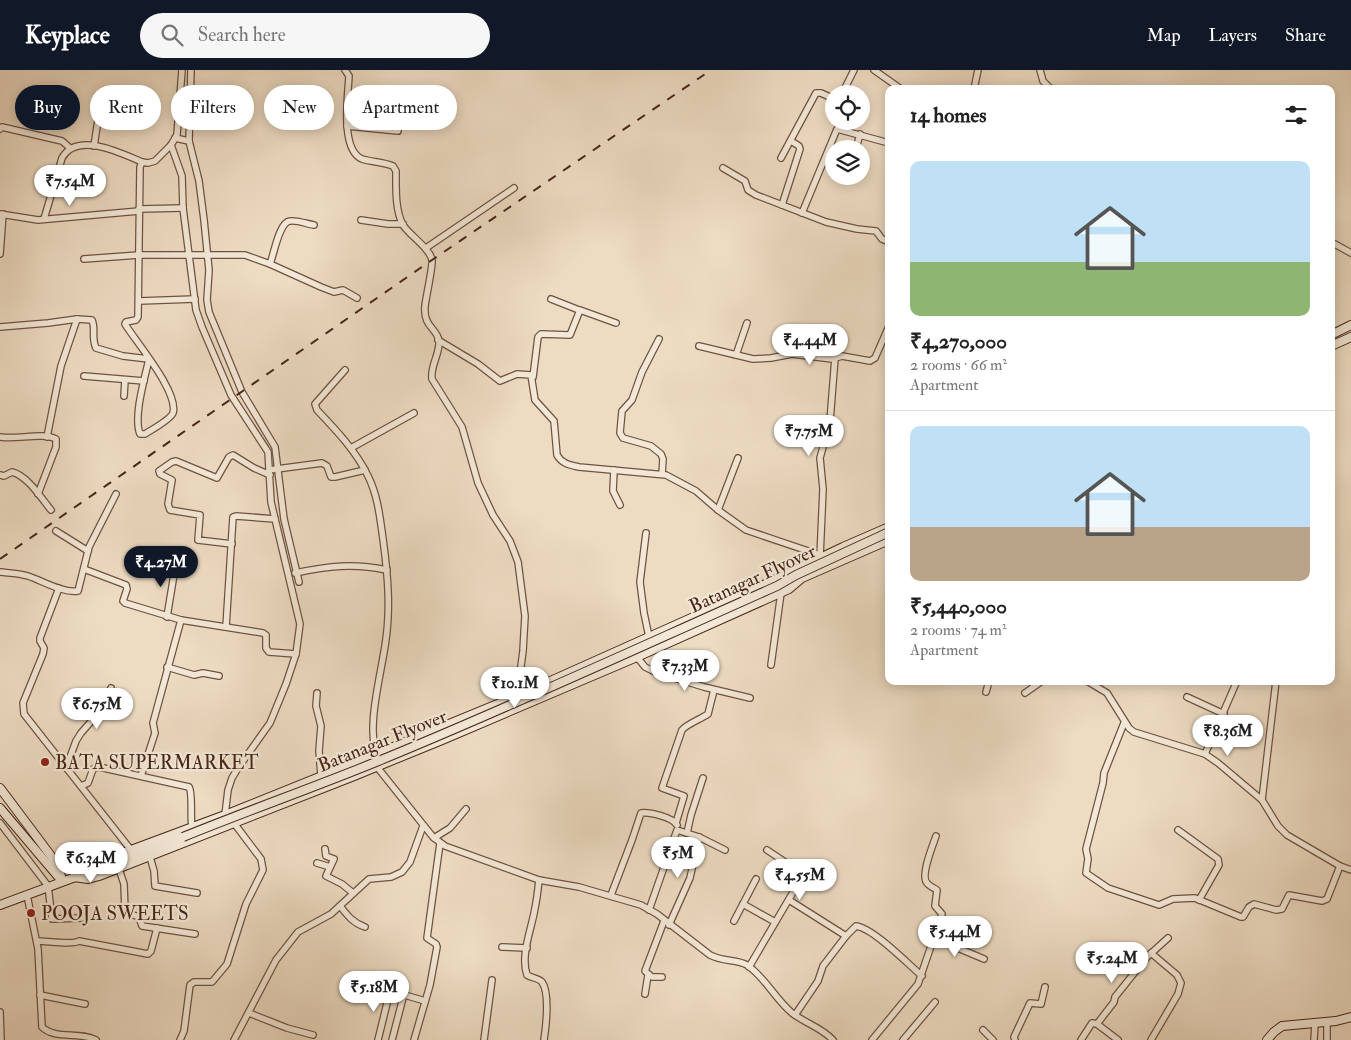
<!DOCTYPE html>
<meta charset="utf-8">
<style>
body{margin:0;font-family:"IM FELL Double Pica",serif;background:#f6f6f6;color:#222;height:100vh;display:flex;flex-direction:column;font-size:19px;white-space:nowrap}
*{box-sizing:border-box;margin:0}
p{font-size:16px;color:#767676}
.icon{flex:none;width:28px;height:28px;fill:none;stroke:currentColor;stroke-width:2;stroke-linecap:round;stroke-linejoin:round}
.map{position:relative;flex:1;overflow:hidden}
.sheet{position:absolute;left:885px;top:15px;width:450px;height:600px;display:flex;flex-direction:column;background:#fff;border-radius:10px;box-shadow:0 2px 12px #0003}
.sheet>*{flex:none}
.hud{position:absolute;left:15px;top:15px;width:475px;height:45px;display:flex;gap:10px}
.controls{position:absolute;left:825px;top:15px;display:grid;gap:10px}
.controls a{display:grid;place-items:center;width:45px;height:45px;border-radius:50%;background:#fff;box-shadow:0 2px 12px #0003;font-size:25px}
.price{position:absolute;translate:-50% -42px;padding:0 11px;border-radius:18px;background:#fff;color:#222;font-size:16px;line-height:32px;filter:drop-shadow(0 1px 2px #0008)}
.price::after{content:'';position:absolute;left:50%;top:30px;width:15px;height:11px;margin-left:-8px;background:inherit;clip-path:polygon(0 0,100% 0,50% 100%)}
.price.active{background:#111827;color:#fff}
ul{padding:0;list-style:none}
li{display:grid;align-content:center;gap:10px;height:265px;padding:0 25px}
li+li{border-top:1px solid #e0e0e0}
li span{display:grid;place-items:center;height:155px;border-radius:10px;color:#555}
li>.icon{margin-inline-start:auto}
span .icon{width:90px;height:90px;fill:#fffc;stroke-width:1}
li b{font-size:21px}
h2{display:flex;justify-content:space-between;align-items:center;height:60px;padding:0 25px;font-size:21px}
.pill{padding:0 18px;border-radius:22px;background:#fff;box-shadow:0 2px 12px #0003;font-size:18px;line-height:45px}
.pill.active{background:#111827;color:#fff}
header{display:flex;align-items:center;gap:30px;box-sizing:border-box;height:70px;padding:0 25px;background:#111827;color:#fff}
header strong{font-size:24px}
nav{display:flex;gap:28px;margin-inline-start:auto;font-size:18px}
.search{width:350px;height:45px;background:#f6f6f6;display:flex;align-items:center;gap:12px;box-sizing:border-box;padding:0 18px;border-radius:28px;color:#767676;font-size:19px}
.map>svg:first-child{display:block}
</style>
<header>
<strong>Keyplace</strong>
<div class="search"><svg class="icon" aria-label="search" viewBox="0 0 24 24"><circle cx="10" cy="10" r="6"/><path d="M15 15l6 6"/></svg>Search here</div>
<nav><a>Map</a><a>Layers</a><a>Share</a></nav>
</header>
<div class="map">
<svg width="1351" height="970" viewBox="0 0 1351 970">
<rect width="100%" height="100%" fill="#eddbc2"/>
<filter id="stains"><feTurbulence type="fractalNoise" baseFrequency=".004" numOctaves="4"/><feColorMatrix values="0 0 0 0 .2 0 0 0 0 .09 0 0 0 0 .02 0 0 0 .5 -.17"/></filter>
<radialGradient id="worn" r=".72"><stop offset=".6" stop-color="#630" stop-opacity="0"/><stop offset="1" stop-color="#630" stop-opacity=".3"/></radialGradient>
<g fill="none" stroke-linecap="round" stroke-linejoin="round">
<defs>
<g id="street">
<path d="M345 0 349 6C348 25 340 80 362 89 372 92 383 92 393 96L396 101C396 118 395 140 403 155 410 166 430 178 432 190 433 196 426 227 425 236 423 257 437 258 439 271 440 284 430 296 432 309L462 357 478 413 493 445 510 471 518 492 525 546 523 581 517 626"/>
<path d="M874 0 901 19"/>
<path d="M1040 0 1043 11 1051 19"/>
<path d="M974 19 978 0"/>
<path d="M842 24 854 0"/>
<path d="M347 56 398 61"/>
<path d="M0 59 2 57 62 71 70 78"/>
<path d="M175 68 189 71 199 111 204 150 209 200 207 230 209 242 242 322 275 377 284 449 299 512"/>
<path d="M189 71 191 0"/>
<path d="M171 75 182 106 183 138 196 240 202 257 231 325 268 382 271 432 300 554 296 584 286 614 270 653 238 698 232 708 228 720 225 745"/>
<path d="M94 76 101 31"/>
<path d="M856 79 860 64"/>
<path d="M781 88 816 23H821L834 29"/>
<path d="M723 98 745 111 748 120 756 125 826 152 857 159 876 161 882 169 889 172"/>
<path d="M782 135 800 79 799 76 791 71"/>
<path d="M139 139 183 138"/>
<path d="M802 143 837 59 889 73"/>
<path d="M0 144 38 150 139 141"/>
<path d="M44 149 62 88C77 61 121 83 142 92"/>
<path d="M361 150 388 154H403"/>
<path d="M1331 172 1351 183"/>
<path d="M426 178 514 118"/>
<path d="M0 184 3 144"/>
<path d="M84 189 139 185H245L270 194 321 217 334 222 343 220 357 228"/>
<path d="M270 194C274 184 279 152 290 151 297 150 307 154 314 155"/>
<path d="M551 229 579 240"/>
<path d="M139 231 195 229"/>
<path d="M0 257 48 253 77 249 92 250C96 259 91 268 96 278L123 286 149 289C145 307 133 347 140 364H145C151 360 170 350 173 343 179 322 136 272 125 254L126 252 136 250 138 247 140 97 142 92 148 93 155 91 171 75 177 65 182 0"/>
<path d="M659 269 642 302 632 330 622 341 620 363 623 368 651 376 661 384 663 389 662 404"/>
<path d="M438 270 478 294 500 311 517 304 531 305 535 330 554 351 557 385C562 394 570 395 579 397L666 405 696 421 718 440 746 460 820 485"/>
<path d="M699 276 753 289 771 288 792 284 832 289 842 286 870 291 875 288 889 256"/>
<path d="M736 285 747 253"/>
<path d="M345 300 315 334 317 340C336 360 356 381 368 406 378 426 380 448 383 469 388 506 391 540 385 576 378 620 367 652 377 697L433 767 445 776 539 810 579 817 641 835 657 844 710 885C723 892 737 889 747 895 765 907 775 929 792 943 805 953 822 958 833 970"/>
<path d="M84 306 144 311"/>
<path d="M533 307 538 267 541 264 570 265 580 240 616 253"/>
<path d="M124 326 125 310"/>
<path d="M0 367C17 370 42 362 56 369V377L38 424"/>
<path d="M47 367 61 296 77 249"/>
<path d="M351 378 414 343"/>
<path d="M269 400 322 393 327 396 331 407H335L365 400"/>
<path d="M614 400 613 421 620 435"/>
<path d="M0 405 4 406 12 402C28 406 41 428 51 440"/>
<path d="M718 440 738 388"/>
<path d="M56 461 88 481"/>
<path d="M646 463 640 512 644 543 649 567"/>
<path d="M232 474 198 470 200 445 170 440 168 434 172 410 160 404 159 401 172 392 176 391 217 408 229 387 233 385 254 398 270 405"/>
<path d="M820 487 823 419 820 388 830 351 835 288"/>
<path d="M84 499 126 515 127 519 123 531 125 533 181 550 263 563 266 565V578L269 582 296 584"/>
<path d="M0 502C9 503 19 503 28 506 43 511 62 523 78 521L89 477 116 424"/>
<path d="M295 503C329 496 353 493 387 500"/>
<path d="M59 518 40 568V571L44 578 43 584 23 633 24 644 131 780"/>
<path d="M167 547 176 492"/>
<path d="M226 557 233 447 236 446 275 449"/>
<path d="M637 587 645 597 655 602 704 617 750 628"/>
<path d="M771 595 781 523"/>
<path d="M167 597 194 605 203 603 219 606"/>
<path d="M1087 611 1107 623 1129 658 1134 662 1205 684 1218 693 1262 730 1278 756 1287 765 1340 796 1351 800"/>
<path d="M986 622 989 611"/>
<path d="M317 623 316 636 321 656 319 681 321 706"/>
<path d="M1025 623 1042 611"/>
<path d="M1187 627 1224 644"/>
<path d="M1124 653 1104 703 1103 713 1086 779 1088 789 1086 803 1108 818 1159 835 1173 829 1195 828 1241 847H1243L1249 837 1254 834 1276 840 1282 839 1289 825 1322 831 1327 829 1340 796"/>
<path d="M1205 684 1237 611"/>
<path d="M66 698 76 671 81 663 102 639 111 618"/>
<path d="M141 706 155 663 153 653 181 550"/>
<path d="M81 716 88 713 93 699 99 697 189 717C193 723 190 747 192 758"/>
<path d="M1262 730 1276 611"/>
<path d="M0 753 48 816 52 849 82 848"/>
<path d="M676 753 684 726 662 718 682 660C687 654 701 649 708 644L714 620"/>
<path d="M1178 760 1218 789 1219 795 1199 830"/>
<path d="M687 763 691 745 703 708"/>
<path d="M434 768 450 758 466 739"/>
<path d="M325 779 326 786 334 789 326 806 342 814 353 823"/>
<path d="M150 787 154 801 155 816 197 823"/>
<path d="M317 793 330 797"/>
<path d="M119 799 124 814 125 842 139 847 142 856 195 864"/>
<path d="M539 810C538 819 537 829 535 838 532 858 520 885 527 905 531 908 539 908 542 912 550 923 546 957 544 970"/>
<path d="M27 825 38 879 42 957C55 970 80 961 96 970"/>
<path d="M611 825 632 770 641 743C650 742 672 747 677 755"/>
<path d="M789 830 846 866"/>
<path d="M743 834 775 852"/>
<path d="M340 836C347 845 353 853 365 857"/>
<path d="M649 840 677 760 699 767 725 780"/>
<path d="M734 851 756 809"/>
<path d="M669 855 690 808 699 767"/>
<path d="M934 868 984 889"/>
<path d="M37 871C47 871 73 875 79 871L148 884 151 881 157 858"/>
<path d="M502 877 527 878"/>
<path d="M1151 883 1177 905 1181 913 1178 924 1151 970"/>
<path d="M749 897 802 807 800 802 767 780"/>
<path d="M662 907H652L645 901 664 851"/>
<path d="M374 916 425 931"/>
<path d="M645 924 648 905"/>
<path d="M40 925 85 934"/>
<path d="M0 942 1 970"/>
<path d="M249 943 287 958 313 965"/>
<path d="M795 945 818 911 823 896 846 866 856 856C873 858 908 894 922 906"/>
<path d="M1097 954 1118 970"/>
<path d="M983 960 993 970"/>
<path d="M180 970 184 961 190 915 194 912H212L227 894 246 834 263 800 261 789 234 753"/>
<path d="M234 970 276 890 298 862 331 844 369 809 391 807 402 802 410 792 423 756"/>
<path d="M378 970 390 921"/>
<path d="M392 970 404 924"/>
<path d="M414 970 430 915 437 877 436 874 427 868 440 773"/>
<path d="M484 970 492 910"/>
<path d="M872 970 918 914 942 844 935 836 937 820C934 818 929 816 927 813 920 806 933 775 936 766"/>
<path d="M903 970 935 932"/>
<path d="M1015 970 1014 967 1030 933 1041 934 1045 917"/>
<path d="M1081 970 1092 953 1097 954 1114 932 1115 927 1147 887 1168 868"/>
<path d="M1314 970 1315 953"/>
<path d="M1327 970V952"/>
</g>
<g id="secondary">
<path d="M1331 265 1351 255"/>
<path d="M1331 276 1351 267"/>
<path d="M0 718 54 790 59 798 62 811"/>
<path d="M0 738 61 810"/>
<path d="M74 807 79 800 88 794 131 780 225 745 374 685 517 626 736 528 843 477 889 457"/>
<path d="M74 807 88 809 99 806 354 706 442 670 637 587 789 519 802 508 889 470"/>
<path d="M0 835 183 767"/>
<path d="M1267 970 1274 962 1282 956 1336 951 1351 947"/>
</g>
</defs>
<use href="#street" stroke="#705242" stroke-width="8"/>
<use href="#secondary" stroke="#472518" stroke-width="10"/>
<use href="#street" stroke="#f3e8d7" stroke-width="5.5"/>
<use href="#secondary" stroke="#f3e8d7" stroke-width="8"/>
<path stroke="#472518" stroke-width="2" stroke-dasharray="9 9" stroke-linecap="butt" d="M0 489 432 190 711 0"/>
<defs>
<path id="secondary-bridge" d="M183 767C247 741 312 718 376 692 511 637 644 575 777 516L796 505 889 462"/>
</defs>
<use href="#secondary-bridge" stroke="#472518" stroke-width="10" stroke-linecap="butt"/>
<use href="#secondary-bridge" stroke="#f3e8d7" stroke-width="8"/>
</g>
<g fill="#8f2418" stroke="#f3e8d7" stroke-width="2">
<circle cx="45" cy="692" r="5"/>
<circle cx="31" cy="843" r="5"/>
</g>
<g text-anchor="middle" stroke-width="4.5" stroke-linejoin="round" paint-order="stroke">
<g font-size="19" fill="#472518" stroke="#f3e8d7">
<text transform="translate(752 508) rotate(-25)" y="7">Batanagar Flyover</text>
<text transform="translate(382 670) rotate(-22)" y="7">Batanagar Flyover</text>
</g>
<g font-size="19" fill="#472518" stroke="#f3e8d7" text-anchor="start">
<text x="55" y="699">BATA SUPERMARKET</text>
<text x="41" y="850">POOJA SWEETS</text>
</g>
</g>
<rect width="100%" height="100%" filter="url(#stains)"/>
<rect width="100%" height="100%" fill="url(#worn)"/>
</svg>
<div class="controls">
<a><svg class="icon" aria-label="locate" viewBox="0 0 24 24"><circle cx="12" cy="12" r="6"/><path d="M12 2v4M12 18v4M2 12h4M18 12h4"/></svg></a>
<a><svg class="icon" aria-label="layers" viewBox="0 0 24 24"><path d="M12 4l9 5-9 5-9-5zM3 14l9 5 9-5"/></svg></a>
</div>
<b class="price" style="left:70px;top:137px">₹7.54M</b>
<b class="price" style="left:810px;top:296px">₹4.44M</b>
<b class="price" style="left:809px;top:387px">₹7.75M</b>
<b class="price active" style="left:161px;top:518px">₹4.27M</b>
<b class="price" style="left:685px;top:622px">₹7.33M</b>
<b class="price" style="left:515px;top:639px">₹10.1M</b>
<b class="price" style="left:97px;top:660px">₹6.75M</b>
<b class="price" style="left:1228px;top:687px">₹8.36M</b>
<b class="price" style="left:678px;top:809px">₹5M</b>
<b class="price" style="left:91px;top:814px">₹6.34M</b>
<b class="price" style="left:800px;top:831px">₹4.55M</b>
<b class="price" style="left:955px;top:888px">₹5.44M</b>
<b class="price" style="left:1112px;top:914px">₹5.24M</b>
<b class="price" style="left:374px;top:943px">₹5.18M</b>
<div class="hud">
<a class="pill active">Buy</a>
<a class="pill">Rent</a>
<a class="pill">Filters</a>
<a class="pill">New</a>
<a class="pill">Apartment</a>
</div>
<section class="sheet">
<h2>14 homes<svg class="icon" aria-label="filters" viewBox="0 0 24 24"><path d="M4 7h16M4 17h16"/><circle cx="9" cy="7" r="2"/><circle cx="15" cy="17" r="2"/></svg></h2>
<ul>
<li><span style="background:linear-gradient(#bfe0f5 65%,#8fb573 0)"><svg class="icon" aria-label="home" viewBox="0 0 24 24"><path d="M3 11l9-7 9 7M6 9v11h12V9"/></svg></span><div><b>₹4,270,000</b><p>2 rooms · 66 m²</p><p>Apartment</p></div></li>
<li><span style="background:linear-gradient(#bfe0f5 65%,#b9a48a 0)"><svg class="icon" aria-label="home" viewBox="0 0 24 24"><path d="M3 11l9-7 9 7M6 9v11h12V9"/></svg></span><div><b>₹5,440,000</b><p>2 rooms · 74 m²</p><p>Apartment</p></div></li>
</ul>
</section>
</div>
